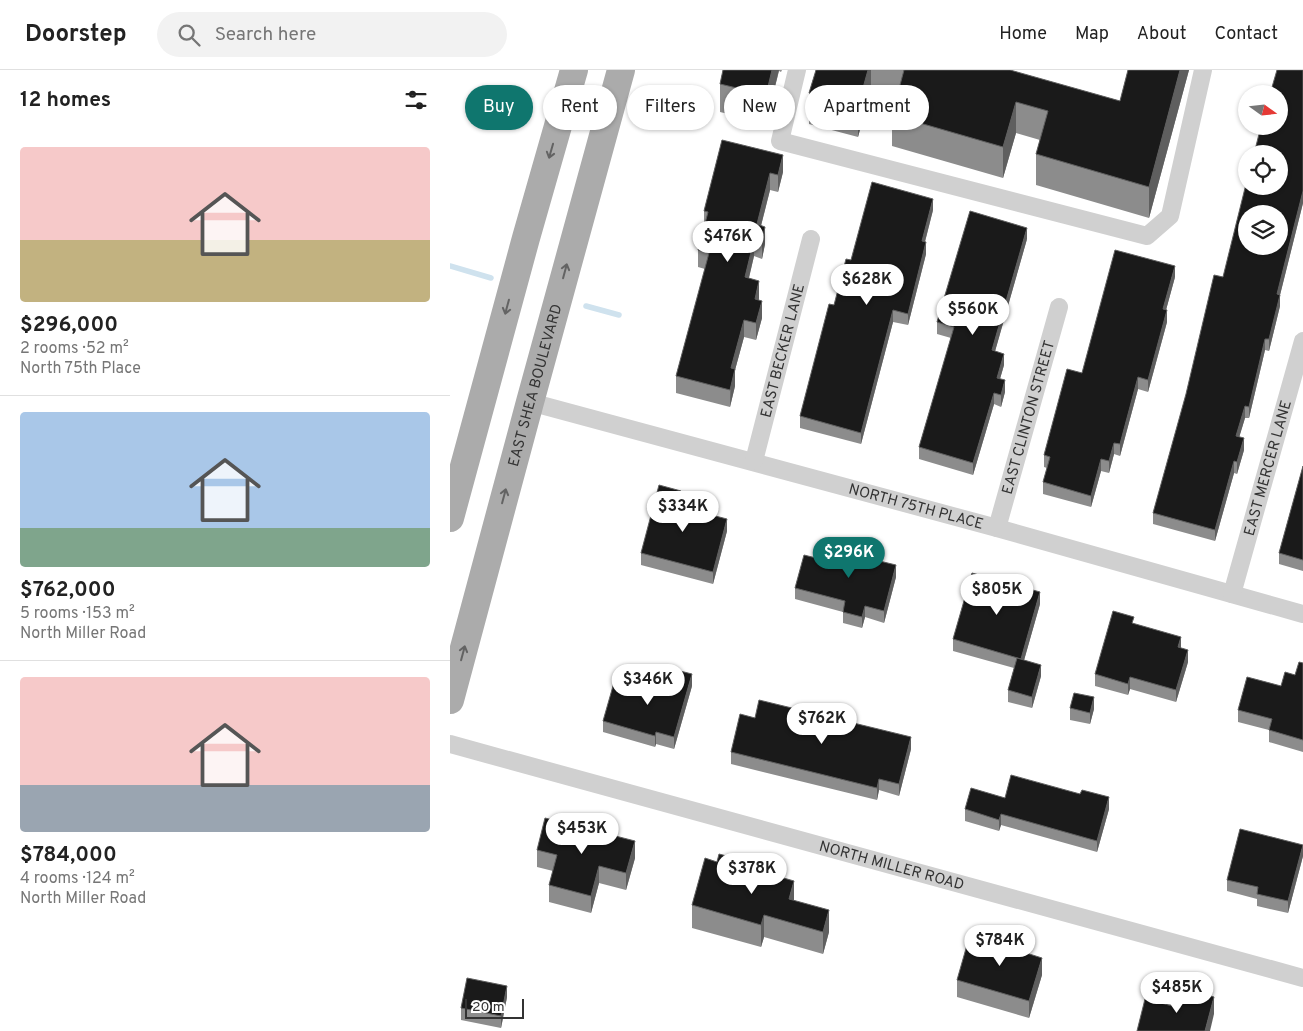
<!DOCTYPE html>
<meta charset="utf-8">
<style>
body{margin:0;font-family:Overpass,sans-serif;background:#f2f2f2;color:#222;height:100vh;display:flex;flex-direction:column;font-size:19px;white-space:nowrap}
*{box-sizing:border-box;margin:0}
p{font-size:16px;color:#767676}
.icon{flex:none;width:28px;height:28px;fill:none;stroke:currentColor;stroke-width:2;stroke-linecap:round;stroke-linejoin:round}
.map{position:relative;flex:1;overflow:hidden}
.sheet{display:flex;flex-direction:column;background:#fff;width:450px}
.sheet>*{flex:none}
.banner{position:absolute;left:15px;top:15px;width:475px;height:45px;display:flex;gap:10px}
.needle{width:32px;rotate:105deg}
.tools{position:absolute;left:788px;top:15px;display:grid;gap:10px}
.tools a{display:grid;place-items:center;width:50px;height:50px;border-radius:50%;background:#fff;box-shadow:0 1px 4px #0004;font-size:25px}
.scale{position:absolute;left:15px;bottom:12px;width:59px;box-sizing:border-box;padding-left:5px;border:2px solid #333;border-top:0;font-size:14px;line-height:18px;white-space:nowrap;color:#333;-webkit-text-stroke:4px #fff;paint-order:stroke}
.price{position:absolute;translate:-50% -42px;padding:0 11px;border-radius:18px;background:#fff;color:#222;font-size:16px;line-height:32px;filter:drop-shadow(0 1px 2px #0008)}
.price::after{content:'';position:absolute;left:50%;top:30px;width:15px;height:11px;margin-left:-8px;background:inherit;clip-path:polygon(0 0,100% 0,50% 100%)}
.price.active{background:#0f766e;color:#fff}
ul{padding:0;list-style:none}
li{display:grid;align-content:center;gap:10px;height:265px;padding:0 20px}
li+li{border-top:1px solid #e0e0e0}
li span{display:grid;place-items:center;height:155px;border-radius:5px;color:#555}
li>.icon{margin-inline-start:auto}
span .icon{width:90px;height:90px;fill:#fffc;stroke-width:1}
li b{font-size:21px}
h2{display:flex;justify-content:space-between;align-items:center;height:60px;padding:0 20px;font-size:21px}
.tag{padding:0 18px;border-radius:22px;background:#fff;box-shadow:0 1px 4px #0004;font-size:18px;line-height:45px}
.tag.active{background:#0f766e;color:#fff}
header{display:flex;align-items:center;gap:30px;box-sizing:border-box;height:70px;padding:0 25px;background:#fff;border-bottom:1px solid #e0e0e0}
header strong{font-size:24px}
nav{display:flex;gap:28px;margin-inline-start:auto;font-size:18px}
.search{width:350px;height:45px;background:#f2f2f2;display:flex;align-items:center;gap:12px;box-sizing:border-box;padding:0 18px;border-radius:28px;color:#767676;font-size:19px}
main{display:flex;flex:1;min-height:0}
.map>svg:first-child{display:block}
</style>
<header>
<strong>Doorstep</strong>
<div class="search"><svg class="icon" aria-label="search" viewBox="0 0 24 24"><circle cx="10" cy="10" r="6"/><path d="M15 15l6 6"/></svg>Search here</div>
<nav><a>Home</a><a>Map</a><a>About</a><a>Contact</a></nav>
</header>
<main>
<section class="sheet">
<h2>12 homes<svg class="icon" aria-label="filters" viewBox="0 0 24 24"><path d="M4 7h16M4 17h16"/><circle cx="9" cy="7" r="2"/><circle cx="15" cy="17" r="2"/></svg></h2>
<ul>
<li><span style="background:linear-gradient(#f6c9c9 60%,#c2b280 0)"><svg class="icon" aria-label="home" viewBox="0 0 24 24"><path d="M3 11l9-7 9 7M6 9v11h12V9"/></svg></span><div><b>$296,000</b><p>2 rooms · 52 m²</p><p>North 75th Place</p></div></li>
<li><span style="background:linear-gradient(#a9c7e8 75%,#7fa58c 0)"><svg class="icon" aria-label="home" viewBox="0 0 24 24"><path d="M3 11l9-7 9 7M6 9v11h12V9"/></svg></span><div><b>$762,000</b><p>5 rooms · 153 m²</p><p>North Miller Road</p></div></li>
<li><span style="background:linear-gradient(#f6c9c9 70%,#9aa5b1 0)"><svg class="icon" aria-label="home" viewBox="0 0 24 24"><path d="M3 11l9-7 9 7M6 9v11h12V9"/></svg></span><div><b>$784,000</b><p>4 rooms · 124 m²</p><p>North Miller Road</p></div></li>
</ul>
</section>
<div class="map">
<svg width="853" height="961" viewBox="0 0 853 961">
<rect width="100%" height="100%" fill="#fff"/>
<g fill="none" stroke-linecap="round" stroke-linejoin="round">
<g stroke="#cfe2ee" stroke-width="5.5">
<path d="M0 196 41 208"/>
<path d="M136 236 169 245"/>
</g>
<g stroke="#d0d0d0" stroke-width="18">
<path d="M347 0 330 71 697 166 720 146 753 0"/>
<path id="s1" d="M80 332 547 458 853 544"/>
<path id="s2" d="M304 391 361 169"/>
<path id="s3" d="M547 458 609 237"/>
<path id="s4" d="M782 524 853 271"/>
<path id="s5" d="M0 674 853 908"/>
</g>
<g stroke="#ababab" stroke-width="28">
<path d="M0 448 76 168 124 0"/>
<path id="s6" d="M0 630 80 332 171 0"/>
</g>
</g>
<g fill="#8c8c8c">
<path d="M273 0H332L331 2 329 1 316 53 270 42V14Z"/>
<path d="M366 0H560L670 31 678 0H739L699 148 586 115V84L590 70 566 63 553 108 442 76V45L447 27 421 19 408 67 359 54V23Z"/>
<path d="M853 0V133L830 225V236L819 281 815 280 799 348H795L789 367 794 380 787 404 784 403 765 471 703 454V443L773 207Z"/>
<path d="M272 70 333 102 328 122 320 120 311 156 315 174 312 189 304 186 299 208 309 228V230L312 248 306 270 294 267 285 300V316L280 337 226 323V306L255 199 248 197V180L254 156V141Z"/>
<path d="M483 140 475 172 476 184 458 255 443 252 411 374 350 358V346L384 235 401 190Z"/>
<path d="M577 169 545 281 554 295 550 309 555 322 551 337 544 334 523 405 469 389V377L501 268 487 264V252Z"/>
<path d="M725 207 716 240 717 252 698 322 688 319 670 386 664 384 659 403 651 401 641 437 593 424V412L597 398 594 397V385L632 303Z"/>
<path d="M853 396V501L829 494V483Z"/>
<path d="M231 433 230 437 277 461 263 514 191 495V483Z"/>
<path d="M399 483 421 485 420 488 446 507 434 553 415 547 412 558 393 553V542L345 529V518L386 493Z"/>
<path d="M590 534 574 590 591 606 582 638 558 632V620L564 598 503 581V569Z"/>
<path d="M684 554 731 578 738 592 726 632 680 619 678 625 645 616V604Z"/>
<path d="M853 593V682L819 672V660L788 652V640L831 616 845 605Z"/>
<path d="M242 616 224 679 206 674 205 677 153 662V651Z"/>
<path d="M620 638 644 639 640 654 620 650Z"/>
<path d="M305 648 461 679 449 726 429 720 427 730 281 694V682Z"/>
<path d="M555 728 659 739 647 782 551 755 549 761 515 751V739Z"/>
<path d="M87 780 185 788 176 820 149 813 141 843 99 832V815L103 801 87 797Z"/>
<path d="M853 786 838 843 807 836V829L777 821V810Z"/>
<path d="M267 792 307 801 344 830 379 862 373 884 314 867 311 877 242 858V835Z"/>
<path d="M536 873 575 883 592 905 579 948 507 927V910Z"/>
<path d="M57 927 51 958 11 950V938Z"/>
</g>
<g fill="#5f5f5f">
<path d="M322 0H329L316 53V25Z"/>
<path d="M418 0H421V19L408 67V36Z"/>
<path d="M730 0H739L699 148V117Z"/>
<path d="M566 32V63L553 108V77Z"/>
<path d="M333 85V102L328 122V105Z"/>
<path d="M320 103V120L307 171V154Z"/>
<path d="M853 121V133L830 225V236L819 281V269L827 224Z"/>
<path d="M483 129V140L472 183V171Z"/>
<path d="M315 157V174L312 189V172Z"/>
<path d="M577 158V169L542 292V280Z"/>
<path d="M304 170V186L295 224V207Z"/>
<path d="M476 172V184L458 255V244Z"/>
<path d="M725 196V207L713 251V239Z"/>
<path d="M309 211V228L305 246V229Z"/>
<path d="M312 231V248L306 270V253Z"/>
<path d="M443 240V252L411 374V363Z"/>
<path d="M717 240V252L698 322V310Z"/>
<path d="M294 250V267L285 300V316L280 337 281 298Z"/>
<path d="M815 269V280L799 348V337Z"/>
<path d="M554 284V295L547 319V308Z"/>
<path d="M688 307V319L670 386V374Z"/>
<path d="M555 310V322L551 337V325Z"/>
<path d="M544 323V334L523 405V393Z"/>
<path d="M795 336V348L786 378V366Z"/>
<path d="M794 368V380L787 404V392Z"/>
<path d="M664 373V384L659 403V391Z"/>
<path d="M651 389V401L641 437V426Z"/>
<path d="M784 391V403L765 471V460Z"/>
<path d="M231 421V433L227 448V436Z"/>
<path d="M277 449V461L263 514V502Z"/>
<path d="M421 474V485L417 499V488Z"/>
<path d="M446 495V507L434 553V541Z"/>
<path d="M590 522V534L571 601V589Z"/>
<path d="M415 536V547L412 558V547Z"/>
<path d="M731 567V579L728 577Z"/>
<path d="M738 580V592L726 632V620Z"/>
<path d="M591 595V606L582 638V627Z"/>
<path d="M242 604V616L224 679V667Z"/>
<path d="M680 607V619L678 625V614Z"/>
<path d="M644 627V639L640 654V643Z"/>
<path d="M206 662V674L205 677V666Z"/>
<path d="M461 667V679L449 726V714Z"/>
<path d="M429 709V720L427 730V718Z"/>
<path d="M659 727V739L647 782V771Z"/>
<path d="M551 744V755L549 761V750Z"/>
<path d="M185 771V788L176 820V803Z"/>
<path d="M853 775V786L838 843V831Z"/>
<path d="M149 796V813L141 843V826Z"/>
<path d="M344 811V833L339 829Z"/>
<path d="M379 840V862L373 884V862Z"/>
<path d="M314 845V867L311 877V855Z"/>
<path d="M592 888V905L579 948V931Z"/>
<path d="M57 916V927L51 958V946Z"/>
<path d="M764 927V944L760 961H755Z"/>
</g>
<g fill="#1a1a1a" stroke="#5f5f5f" fill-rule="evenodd">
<path d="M273 0H322L316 25 270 14Z"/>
<path d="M366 0H418L408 36 359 23Z"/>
<path d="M454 0H560L670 31 678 0H730L699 117 586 84 598 41 566 32 553 77 442 45Z"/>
<path d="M827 0H853V121L827 224 830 225 819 269H815L799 337 795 336 786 366 794 368 787 392 784 391 765 460 703 443 736 324 764 205 773 207 796 114V116H829V84H804L811 56H829V24H820ZM796 144H829V176H796Z"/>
<path d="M272 70 333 85 328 105 320 103 307 154 315 157 312 172 304 170 295 207 309 211 305 229 312 231 306 253 294 250 281 298 285 299 280 320 226 306 259 183 248 180 258 142 254 141Z"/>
<path d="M422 112 483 129 472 171 476 172 458 244 443 240 411 363 350 346 379 234 384 235 396 189 401 190Z"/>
<path d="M520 141 577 158 542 280 554 284 547 308 555 310 551 325 544 323 523 393 469 377 504 257 487 252Z"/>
<path d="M665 180 725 196 713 239 717 240 698 310 688 307 670 374 664 373 659 391 651 389 641 426 593 412 600 387 594 385 617 299 632 303Z"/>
<path d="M853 396V490L829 483Z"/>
<path d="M209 415 231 421 227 436 277 449 263 502 191 483Z"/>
<path d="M403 469 421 474 417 488 446 495 434 541 415 536 412 547 393 542 395 531 345 518 354 485 386 493 389 481 399 483Z"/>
<path d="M522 503 590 522 571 589 503 569Z"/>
<path d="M663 541 684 547 682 553 731 567 728 577 738 580 726 620 680 607 678 614 645 604Z"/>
<path d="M567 588 591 595 582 627 558 620Z"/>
<path d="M849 592 853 593V670L819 660 822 649 788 640 797 607 831 616 835 602 845 605Z"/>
<path d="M226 600 242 604 224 667 206 662 205 666 153 651 165 609 219 624Z"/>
<path d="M624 623 644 627 640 643 620 638Z"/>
<path d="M309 630 461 667 449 714 429 709 427 718 281 682 290 644 305 648Z"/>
<path d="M561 705 630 724 632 720 659 727 647 771 551 744 549 750 515 739 521 718 555 728Z"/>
<path d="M95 748 185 771 176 803 149 796 141 826 99 815 107 785 87 780Z"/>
<path d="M790 759 853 775 838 831 807 824 808 817 777 810Z"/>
<path d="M269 784 307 794 306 800 344 811 339 829 379 840 373 862 314 845 311 855 242 835 255 788 267 792Z"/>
<path d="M538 866 575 876 573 882 592 888 579 931 507 910 519 868 536 873Z"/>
<path d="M17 908 57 916 51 946 11 938Z"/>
<path d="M735 919 764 927 755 961H687L695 929 730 938Z"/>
</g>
<defs><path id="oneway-shaft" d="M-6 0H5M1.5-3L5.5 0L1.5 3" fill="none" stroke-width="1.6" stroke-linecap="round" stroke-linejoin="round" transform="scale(1.25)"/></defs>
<g stroke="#636363">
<use href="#oneway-shaft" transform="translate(101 81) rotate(106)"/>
<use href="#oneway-shaft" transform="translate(115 201) rotate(-75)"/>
<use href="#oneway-shaft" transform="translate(57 237) rotate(105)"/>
<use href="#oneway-shaft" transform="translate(54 426) rotate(-75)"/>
<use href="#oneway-shaft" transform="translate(13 583) rotate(-75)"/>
</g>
<g text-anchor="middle" stroke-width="5" stroke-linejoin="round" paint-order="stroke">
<g font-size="15" fill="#333" stroke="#fff">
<text dy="5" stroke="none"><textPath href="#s2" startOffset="114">EAST BECKER LANE</textPath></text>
<text dy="5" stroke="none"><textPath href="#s6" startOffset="326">EAST SHEA BOULEVARD</textPath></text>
<text dy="5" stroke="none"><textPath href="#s3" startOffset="115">EAST CLINTON STREET</textPath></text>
<text dy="5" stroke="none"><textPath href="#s4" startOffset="131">EAST MERCER LANE</textPath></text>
<text dy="5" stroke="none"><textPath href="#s1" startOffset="400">NORTH 75TH PLACE</textPath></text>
<text dy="5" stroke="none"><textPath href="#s5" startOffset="458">NORTH MILLER ROAD</textPath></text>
</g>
</g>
</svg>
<div class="tools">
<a><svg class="needle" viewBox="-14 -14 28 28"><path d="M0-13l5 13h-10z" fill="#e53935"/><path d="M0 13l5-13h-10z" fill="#767676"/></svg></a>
<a><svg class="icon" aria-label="locate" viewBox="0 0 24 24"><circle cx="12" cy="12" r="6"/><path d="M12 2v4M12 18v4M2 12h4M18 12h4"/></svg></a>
<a><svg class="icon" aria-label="layers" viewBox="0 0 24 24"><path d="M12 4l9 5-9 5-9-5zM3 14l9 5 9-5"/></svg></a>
</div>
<div class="scale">20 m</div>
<b class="price" style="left:278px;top:193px">$476K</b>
<b class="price" style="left:417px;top:236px">$628K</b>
<b class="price" style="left:523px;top:266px">$560K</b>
<b class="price" style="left:233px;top:463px">$334K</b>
<b class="price active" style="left:399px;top:509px">$296K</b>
<b class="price" style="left:547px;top:546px">$805K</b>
<b class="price" style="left:198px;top:636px">$346K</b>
<b class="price" style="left:372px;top:675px">$762K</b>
<b class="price" style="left:132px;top:785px">$453K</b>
<b class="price" style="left:302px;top:825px">$378K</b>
<b class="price" style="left:550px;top:897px">$784K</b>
<b class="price" style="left:727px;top:944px">$485K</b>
<div class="banner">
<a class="tag active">Buy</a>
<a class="tag">Rent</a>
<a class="tag">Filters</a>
<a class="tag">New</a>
<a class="tag">Apartment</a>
</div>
</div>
</main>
